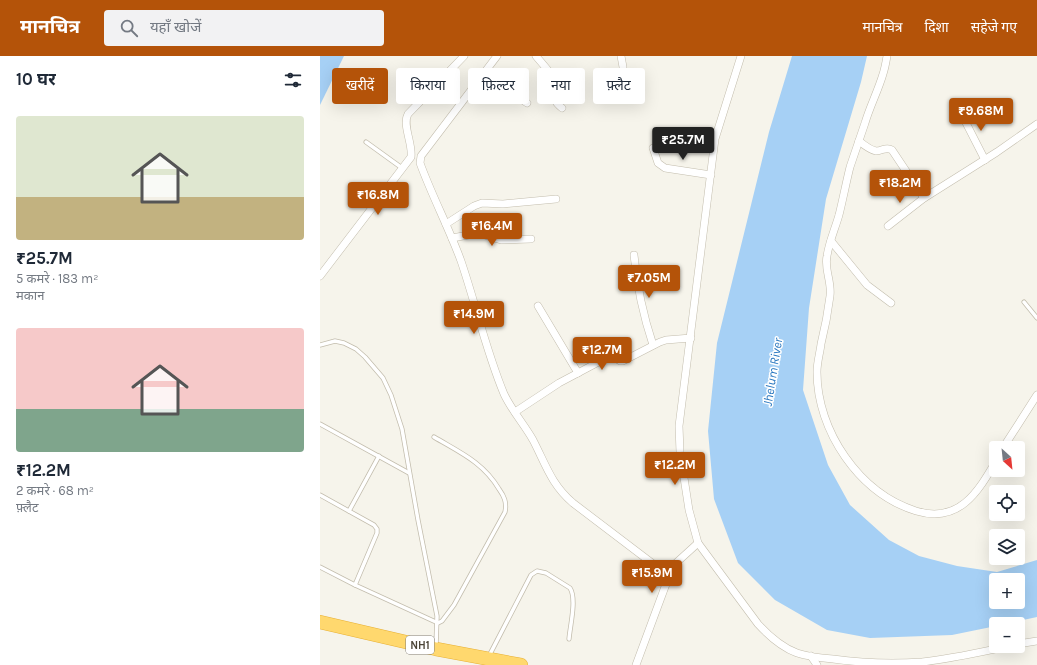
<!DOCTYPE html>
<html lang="hi">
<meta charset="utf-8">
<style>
body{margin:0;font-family:Karla,"Noto Sans Devanagari",sans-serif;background:#f2f2f3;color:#1f2937;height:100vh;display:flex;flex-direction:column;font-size:15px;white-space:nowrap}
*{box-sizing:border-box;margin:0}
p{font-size:13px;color:#747a83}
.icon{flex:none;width:22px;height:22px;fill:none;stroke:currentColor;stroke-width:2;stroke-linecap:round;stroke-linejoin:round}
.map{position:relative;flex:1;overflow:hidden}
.drawer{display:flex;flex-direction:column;background:#fff;width:320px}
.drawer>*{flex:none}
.top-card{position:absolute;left:12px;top:12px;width:380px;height:36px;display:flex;gap:8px}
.needle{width:26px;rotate:153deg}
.fabs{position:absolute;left:669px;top:385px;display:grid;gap:8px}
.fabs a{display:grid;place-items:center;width:36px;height:36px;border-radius:4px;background:#fff;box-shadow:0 4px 16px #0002;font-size:20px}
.price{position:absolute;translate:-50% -34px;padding:0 9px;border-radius:4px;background:#b45309;color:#fff;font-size:13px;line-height:26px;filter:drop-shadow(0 1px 2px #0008)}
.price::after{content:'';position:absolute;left:50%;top:24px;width:12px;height:9px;margin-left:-6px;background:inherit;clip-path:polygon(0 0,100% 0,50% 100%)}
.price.current{background:#222;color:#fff}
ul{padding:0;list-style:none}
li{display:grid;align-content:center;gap:8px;height:212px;padding:0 16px}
li span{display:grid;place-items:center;height:124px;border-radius:4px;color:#555}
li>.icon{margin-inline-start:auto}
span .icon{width:72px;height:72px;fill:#fffc;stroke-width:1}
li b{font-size:17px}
h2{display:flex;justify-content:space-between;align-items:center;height:48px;padding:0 16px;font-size:17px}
.tag{padding:0 14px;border-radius:4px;background:#fff;box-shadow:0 4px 16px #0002;font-size:14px;line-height:36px}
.tag.current{background:#b45309;color:#fff}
header{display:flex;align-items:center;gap:24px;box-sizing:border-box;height:56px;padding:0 20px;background:#b45309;color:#fff}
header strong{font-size:19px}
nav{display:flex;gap:22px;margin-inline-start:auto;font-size:14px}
.search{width:280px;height:36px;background:#f2f2f3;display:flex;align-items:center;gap:10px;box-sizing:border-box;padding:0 14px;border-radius:4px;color:#747a83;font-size:15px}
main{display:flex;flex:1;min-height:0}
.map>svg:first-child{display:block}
</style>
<header>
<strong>मानचित्र</strong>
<div class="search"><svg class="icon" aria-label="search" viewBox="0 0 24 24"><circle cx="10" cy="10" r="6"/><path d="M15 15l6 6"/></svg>यहाँ खोजें</div>
<nav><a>मानचित्र</a><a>दिशा</a><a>सहेजे गए</a></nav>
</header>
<main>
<section class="drawer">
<h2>10 घर<svg class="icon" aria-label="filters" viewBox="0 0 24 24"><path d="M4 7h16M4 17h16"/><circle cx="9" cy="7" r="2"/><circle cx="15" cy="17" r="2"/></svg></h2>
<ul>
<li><span style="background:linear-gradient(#dfe7d0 65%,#c2b280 0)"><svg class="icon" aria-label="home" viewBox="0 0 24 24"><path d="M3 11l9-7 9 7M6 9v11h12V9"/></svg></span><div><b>₹25.7M</b><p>5 कमरे · 183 m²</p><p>मकान</p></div></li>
<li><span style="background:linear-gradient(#f6c9c9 65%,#7fa58c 0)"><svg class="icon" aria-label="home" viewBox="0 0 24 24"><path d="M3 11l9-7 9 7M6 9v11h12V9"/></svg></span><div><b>₹12.2M</b><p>2 कमरे · 68 m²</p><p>फ़्लैट</p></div></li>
</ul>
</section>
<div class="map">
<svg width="717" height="609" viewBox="0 0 717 609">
<rect width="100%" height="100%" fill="#f6f4eb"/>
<g fill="#a6d0f5" fill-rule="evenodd">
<path d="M0 0H24L0 49Z"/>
<path d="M472 0H547L541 26 506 143 489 252 483 334 508 409 530 449 569 484 599 500 637 510 677 516 717 504V561L685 568H676V570L632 579 550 582 507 574 455 544 418 507 394 443 388 375 397 287 449 76ZM676 524H698V546H676Z"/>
</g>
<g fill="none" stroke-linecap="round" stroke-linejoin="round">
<defs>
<g id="lane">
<path d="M46 86 82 112"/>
<path d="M704 246 717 262"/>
<path d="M0 289 15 285 24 287 36 293 45 301 63 322 71 339 82 373 98 464 117 560 116 590"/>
<path d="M0 368 89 417"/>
<path d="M0 439 54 469 57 473V477L35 529"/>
<path d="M29 455 59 400"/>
<path d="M0 511 35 529 118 567 122 565 134 549 185 456C187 446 184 440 179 433 163 406 139 396 114 381"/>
<path d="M169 600 211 519 217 515 226 517 250 532C257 543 250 570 249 583"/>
</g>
<g id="street">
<path d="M177 0 101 100 100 107C112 140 129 172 141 205 156 249 166 295 184 338 192 355 204 368 213 384 226 409 231 428 253 447L349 520"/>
<path d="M216 0C223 9 236 21 237 33 238 44 231 43 242 52"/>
<path d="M301 0 303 11"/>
<path d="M421 0 395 83 359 370 360 396 369 454 378 487 438 568C449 580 461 591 477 597 489 601 501 602 513 603 542 607 573 608 602 606 631 603 661 596 690 590"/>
<path d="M567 0C566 6 565 12 563 18 558 35 550 50 545 67 540 82 535 96 530 111 526 127 523 143 519 159 515 173 509 186 507 200 504 213 512 226 510 240 508 256 505 272 501 288 500 297 497 306 497 316 497 375 539 437 596 455 639 468 658 436 676 405"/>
<path d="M164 19 207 47"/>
<path d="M649 47 642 59 665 104"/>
<path d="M539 85C544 89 550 94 556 95 563 95 566 90 572 94L604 142 677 96 717 68"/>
<path d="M333 92 338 107 345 112 391 119"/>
<path d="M126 168 154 150 162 147 183 148 236 143"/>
<path d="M568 170 604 142"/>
<path d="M132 182 154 178H161L181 184 211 183"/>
<path d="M511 185 547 229 571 247"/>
<path d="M314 199C317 231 323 259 333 289"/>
<path d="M0 220 91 101C93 88 82 69 88 58L144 0"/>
<path d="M218 250 258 317"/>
<path d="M195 356 239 327 288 301 293 300 300 305H303L340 286 346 284 371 282"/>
<path d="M683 392 717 339"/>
<path d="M698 588 717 585"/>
<path d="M491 600 497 609"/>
<path d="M316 609 349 520 356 507 378 487"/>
</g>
<path id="highway" d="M0 566 116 593 201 609"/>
</defs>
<use href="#lane" stroke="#c3bdad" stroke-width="5"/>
<use href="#street" stroke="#c3bdad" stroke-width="8"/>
<use href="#highway" stroke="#e7b035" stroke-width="14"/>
<use href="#lane" stroke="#fff" stroke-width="3.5"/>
<use href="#street" stroke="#fff" stroke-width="7"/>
<use href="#highway" stroke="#ffd86e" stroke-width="13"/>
</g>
<g text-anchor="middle" stroke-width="3" stroke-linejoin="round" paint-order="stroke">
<rect fill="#fff" stroke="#827d74" stroke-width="1" x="86" y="580" width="28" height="18" rx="3"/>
<g font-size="11" font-weight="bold" fill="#4c4538">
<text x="100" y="593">NH1</text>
</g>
<g font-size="13" font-style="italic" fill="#2977bf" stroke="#fff">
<text transform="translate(452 316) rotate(-81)" y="5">Jhelum River</text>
</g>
</g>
</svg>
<div class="fabs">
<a><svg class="needle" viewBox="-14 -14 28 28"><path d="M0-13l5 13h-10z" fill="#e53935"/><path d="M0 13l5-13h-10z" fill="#747a83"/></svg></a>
<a><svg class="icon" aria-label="locate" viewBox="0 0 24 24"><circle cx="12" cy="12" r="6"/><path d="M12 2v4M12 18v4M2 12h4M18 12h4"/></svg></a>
<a><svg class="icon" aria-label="layers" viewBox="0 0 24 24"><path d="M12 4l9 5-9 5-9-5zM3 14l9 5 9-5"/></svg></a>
<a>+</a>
<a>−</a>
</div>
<b class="price" style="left:661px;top:76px">₹9.68M</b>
<b class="price current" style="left:363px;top:105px">₹25.7M</b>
<b class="price" style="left:580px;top:148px">₹18.2M</b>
<b class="price" style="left:58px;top:160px">₹16.8M</b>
<b class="price" style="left:172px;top:191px">₹16.4M</b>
<b class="price" style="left:329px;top:243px">₹7.05M</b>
<b class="price" style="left:154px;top:279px">₹14.9M</b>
<b class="price" style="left:282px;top:315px">₹12.7M</b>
<b class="price" style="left:355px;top:430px">₹12.2M</b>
<b class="price" style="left:332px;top:538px">₹15.9M</b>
<div class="top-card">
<a class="tag current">खरीदें</a>
<a class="tag">किराया</a>
<a class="tag">फ़िल्टर</a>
<a class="tag">नया</a>
<a class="tag">फ़्लैट</a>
</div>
</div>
</main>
